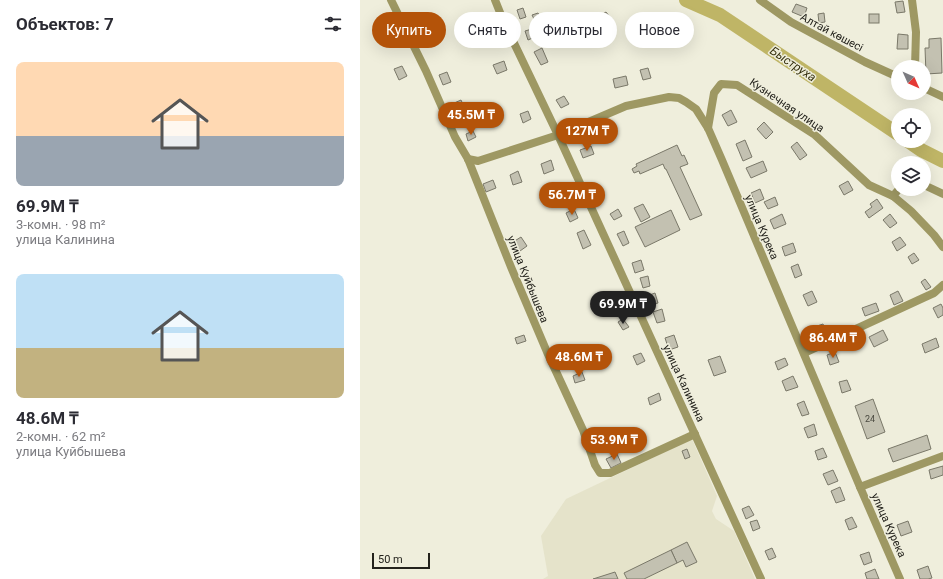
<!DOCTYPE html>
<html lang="ru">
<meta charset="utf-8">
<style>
body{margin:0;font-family:Roboto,sans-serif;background:#f7f7f7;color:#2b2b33;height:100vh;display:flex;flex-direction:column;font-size:15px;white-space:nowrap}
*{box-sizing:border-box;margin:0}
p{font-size:13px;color:#7c7c81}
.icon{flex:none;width:22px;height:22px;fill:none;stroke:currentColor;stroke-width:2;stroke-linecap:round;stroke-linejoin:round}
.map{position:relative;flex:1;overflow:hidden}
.side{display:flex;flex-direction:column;background:#fff;width:360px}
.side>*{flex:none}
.banner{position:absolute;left:12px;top:12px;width:380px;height:36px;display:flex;gap:8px}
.needle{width:26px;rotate:135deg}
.tools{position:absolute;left:531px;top:60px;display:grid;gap:8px}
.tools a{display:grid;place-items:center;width:40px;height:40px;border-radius:50%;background:#fff;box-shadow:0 4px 16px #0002;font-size:20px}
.scale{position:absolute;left:12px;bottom:10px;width:58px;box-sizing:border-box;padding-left:4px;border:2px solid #23221c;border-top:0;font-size:11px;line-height:14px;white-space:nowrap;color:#23221c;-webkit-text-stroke:3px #efeedc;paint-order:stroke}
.price{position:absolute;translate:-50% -34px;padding:0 9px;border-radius:14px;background:#b45309;color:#fff;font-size:13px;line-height:26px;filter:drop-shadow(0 1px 2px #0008)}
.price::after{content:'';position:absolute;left:50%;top:24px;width:12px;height:9px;margin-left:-6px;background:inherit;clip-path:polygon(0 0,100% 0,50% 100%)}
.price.on{background:#222;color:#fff}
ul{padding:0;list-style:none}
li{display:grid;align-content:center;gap:8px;height:212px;padding:0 16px}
li span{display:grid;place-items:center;height:124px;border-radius:8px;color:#555}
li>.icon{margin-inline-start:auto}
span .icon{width:72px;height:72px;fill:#fffc;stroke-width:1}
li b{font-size:17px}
h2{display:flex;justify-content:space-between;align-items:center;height:48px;padding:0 16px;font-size:17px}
.chip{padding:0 14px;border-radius:18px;background:#fff;box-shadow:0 4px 16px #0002;font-size:14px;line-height:36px}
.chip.on{background:#b45309;color:#fff}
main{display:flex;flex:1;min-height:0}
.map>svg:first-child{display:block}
</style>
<main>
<section class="side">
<h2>Объектов: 7<svg class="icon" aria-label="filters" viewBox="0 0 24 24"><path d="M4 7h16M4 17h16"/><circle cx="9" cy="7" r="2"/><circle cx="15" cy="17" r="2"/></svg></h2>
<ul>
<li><span style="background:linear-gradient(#ffd9b3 60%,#9aa5b1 0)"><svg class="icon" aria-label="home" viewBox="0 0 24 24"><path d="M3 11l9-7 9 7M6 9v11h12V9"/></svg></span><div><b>69.9M ₸</b><p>3-комн. · 98 m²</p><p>улица Калинина</p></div></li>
<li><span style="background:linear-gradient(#bfe0f5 60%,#c2b280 0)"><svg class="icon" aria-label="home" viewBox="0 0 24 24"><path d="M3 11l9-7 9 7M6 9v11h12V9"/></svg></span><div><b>48.6M ₸</b><p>2-комн. · 62 m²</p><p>улица Куйбышева</p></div></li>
</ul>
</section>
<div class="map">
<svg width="583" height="579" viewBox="0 0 583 579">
<rect width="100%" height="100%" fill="#efeedc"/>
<path fill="#e5e3ca" d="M332 439 357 496 352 511 356 519 374 531 395 579H183L188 576 181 536 206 499Z"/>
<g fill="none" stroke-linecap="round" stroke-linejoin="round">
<g stroke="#bfb566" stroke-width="14">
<path d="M326 0 360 15 538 134"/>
<path d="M548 141 561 150 583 161"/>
</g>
</g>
<g fill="#c3c1b1" stroke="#7a7869">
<path d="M543 1 545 12 537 13 535 2Z"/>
<path d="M436 4 447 8 444 17 432 12Z"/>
<path d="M163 8 166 17 160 19 157 10Z"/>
<path d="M246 12 252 20 244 26 238 17Z"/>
<path d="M178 13 182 21 176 23 172 15Z"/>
<path d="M464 13 465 22 459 23 458 14Z"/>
<rect x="509" y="14" width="10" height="9"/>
<path d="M127 23 130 30 137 28 140 39 126 44 120 25Z"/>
<path d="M172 29 175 37 168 40 165 31Z"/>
<path d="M538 34 548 35V49H537Z"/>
<path d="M581 38 582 73 566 74 565 48H569V39Z"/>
<path d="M182 48 188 62 181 65 174 52Z"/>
<path d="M144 61 147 70 137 74 133 65Z"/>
<path d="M42 66 47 76 39 80 34 69Z"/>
<path d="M288 68 291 78 283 80 280 70Z"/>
<path d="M87 72 91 82 83 85 79 75Z"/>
<path d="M266 76 268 85 255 88 253 79Z"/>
<path d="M204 96 209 104 201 108 196 100Z"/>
<path d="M101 100 105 109 96 113 92 104Z"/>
<path d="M371 110 377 122 368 126 362 115Z"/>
<path d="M168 111 171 119 163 123 160 114Z"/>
<path d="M404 122 413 132 406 139 397 129Z"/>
<path d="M113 131 116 137 108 141 106 134Z"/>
<path d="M385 140 392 157 383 161 376 144Z"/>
<path d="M437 142 447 155 440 160 431 147Z"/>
<path d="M317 145 322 156 324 155 328 164 320 167 342 215 330 220 306 169H305L303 164 280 174 279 171 274 173 272 169 277 166 276 164Z"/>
<path d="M231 146 234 154 223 158 220 150Z"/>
<path d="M191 160 194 170 184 174 181 164Z"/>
<path d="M403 161 407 171 391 178 386 168Z"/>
<path d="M158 171 162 182 153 185 150 175Z"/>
<path d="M133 180 136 188 126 192 123 184Z"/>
<path d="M488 181 493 190 484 195 479 186Z"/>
<path d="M203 185 205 190 197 193 195 188Z"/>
<path d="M400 189 404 199 395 203 391 193Z"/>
<path d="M415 197 418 205 408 209 404 202Z"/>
<path d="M517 199 523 208 509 218 505 212 512 207 510 204Z"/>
<path d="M283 204 290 217 281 222 274 208Z"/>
<path d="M214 209 218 218 210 222 206 213Z"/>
<path d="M258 209 262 216 254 220 250 214Z"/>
<path d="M311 210 320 230 285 247 275 227Z"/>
<path d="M422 214 426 224 414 229 410 220Z"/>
<path d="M530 214 537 223 530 228 523 220Z"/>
<path d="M224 230 231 245 223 249 217 233Z"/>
<path d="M264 231 269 243 263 246 257 234Z"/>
<path d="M161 237 167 246 160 251 153 242Z"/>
<path d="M540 237 546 245 537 251 532 242Z"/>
<path d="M433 243 436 252 425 256 422 247Z"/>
<path d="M554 253 559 260 552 264 548 257Z"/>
<path d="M281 260 284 270 275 273 272 263Z"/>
<path d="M438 264 442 275 435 278 431 267Z"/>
<path d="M288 276 290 286 283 288 280 278Z"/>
<path d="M565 279 571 287 566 290 561 282Z"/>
<path d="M452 291 457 302 448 306 443 295Z"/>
<path d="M538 291 543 301 534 305 530 295Z"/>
<path d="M295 293 298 303 290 305 287 296Z"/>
<path d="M516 303 519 311 505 316 502 308Z"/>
<path d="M581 304 583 308V315L578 318 573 308Z"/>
<path d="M302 309 305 321 297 323 293 312Z"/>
<path d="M263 319 269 327 263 330 258 322Z"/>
<path d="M463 324 468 336 459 339 454 327Z"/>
<path d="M523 330 528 340 514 347 509 337Z"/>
<path d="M164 335 166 341 157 344 155 338Z"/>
<path d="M314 335 318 347 309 350 305 338Z"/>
<path d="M576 338 579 347 565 353 562 344Z"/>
<path d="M475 352 479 362 470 365 467 355Z"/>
<path d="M212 353 215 361 207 365 204 357Z"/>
<path d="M281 353 285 361 277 365 273 356Z"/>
<path d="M360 356 366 372 354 376 348 360Z"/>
<path d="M425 358 428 365 418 370 415 362Z"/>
<path d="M222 372 225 380 215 383 213 376Z"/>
<path d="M433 376 438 387 426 391 422 381Z"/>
<path d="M487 380 491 390 482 393 479 382Z"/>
<path d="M299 393 301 400 290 405 288 398Z"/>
<path d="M513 399 525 432 507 439 495 406Z"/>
<path d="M444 401 449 414 442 416 437 404Z"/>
<path d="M454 424 457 435 448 438 444 428Z"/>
<path d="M248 431 251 441 241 444 237 434Z"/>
<path d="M567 435 571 449 533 462 528 449Z"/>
<path d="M463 448 467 457 458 460 455 451Z"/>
<path d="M327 449 330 457 325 459 322 451Z"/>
<path d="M257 454 261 463 251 468 246 459Z"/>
<path d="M583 466V475L571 479 569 470Z"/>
<path d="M473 470 478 481 468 485 463 474Z"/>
<path d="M480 487 485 500 476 503 471 491Z"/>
<path d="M389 506 394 515 386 519 382 509Z"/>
<path d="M492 517 497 527 489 530 485 520Z"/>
<path d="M397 520 400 528 393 531 390 522Z"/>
<path d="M548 521 552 532 541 536 537 525Z"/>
<path d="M327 542 337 562 326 567 323 560 317 563 311 550Z"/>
<path d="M412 548 416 557 409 560 405 551Z"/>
<path d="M311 550 317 563 284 579H267L264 573Z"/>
<path d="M509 552 512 562 504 565 500 555Z"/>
<path d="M568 566 572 578 568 579H560L557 570Z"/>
<path d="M515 569 519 579H507L505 573Z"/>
<path d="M255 572 258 579H233Z"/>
</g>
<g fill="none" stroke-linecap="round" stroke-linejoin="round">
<g stroke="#9e9863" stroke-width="8">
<path d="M31 0 66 71 95 137 108 159 151 267 187 352 223 430 235 465 240 473H250L335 434"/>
<path d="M135 0 143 20 198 135 401 579"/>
<path d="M400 0 431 22 505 62 538 77"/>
<path d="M552 0 556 32 555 67"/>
<path d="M564 88 583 97"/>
<path d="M348 128 354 93 361 84 377 85 455 135 509 185 533 196 551 211 574 235 583 247"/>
<path d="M108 159 118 161 198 135 266 106 309 97 319 98 326 102 336 109 348 128 362 160 500 487 540 579"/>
<path d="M564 185 583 194"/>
<path d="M533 196 539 189"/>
<path d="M444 353 563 298 574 293 583 285"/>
<path d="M500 487 583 456"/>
</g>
</g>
<g text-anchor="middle" stroke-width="3" stroke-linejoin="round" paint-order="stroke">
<g font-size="9" fill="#4b4a41">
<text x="510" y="422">24</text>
</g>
<g font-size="11" fill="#23221c" stroke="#efeedc">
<text transform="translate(472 32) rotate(28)" y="4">Алтай көшесі</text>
<text transform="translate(427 105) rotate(34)" y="4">Кузнечная улица</text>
<text transform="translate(402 227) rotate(67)" y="4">улица Курека</text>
<text transform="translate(168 279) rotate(68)" y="4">улица Куйбышева</text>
<text transform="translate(324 383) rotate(65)" y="4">улица Калинина</text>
<text transform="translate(529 525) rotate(66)" y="4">улица Курека</text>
</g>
<g font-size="12" font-style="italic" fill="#332e0b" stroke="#efeedc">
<text transform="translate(433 64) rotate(34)" y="4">Быструха</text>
</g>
</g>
</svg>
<div class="tools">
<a><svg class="needle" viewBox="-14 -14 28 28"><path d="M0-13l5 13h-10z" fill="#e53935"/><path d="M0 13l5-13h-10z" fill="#7c7c81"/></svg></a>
<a><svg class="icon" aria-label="locate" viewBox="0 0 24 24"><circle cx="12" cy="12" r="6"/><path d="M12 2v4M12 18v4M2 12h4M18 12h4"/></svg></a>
<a><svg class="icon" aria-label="layers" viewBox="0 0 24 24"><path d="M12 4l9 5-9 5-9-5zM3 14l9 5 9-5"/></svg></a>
</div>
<div class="scale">50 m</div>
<b class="price" style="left:111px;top:136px">45.5M ₸</b>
<b class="price" style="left:227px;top:152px">127M ₸</b>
<b class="price" style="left:212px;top:216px">56.7M ₸</b>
<b class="price on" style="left:263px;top:325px">69.9M ₸</b>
<b class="price" style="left:473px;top:359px">86.4M ₸</b>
<b class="price" style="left:219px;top:378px">48.6M ₸</b>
<b class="price" style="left:254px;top:461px">53.9M ₸</b>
<div class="banner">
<a class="chip on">Купить</a>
<a class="chip">Снять</a>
<a class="chip">Фильтры</a>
<a class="chip">Новое</a>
</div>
</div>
</main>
